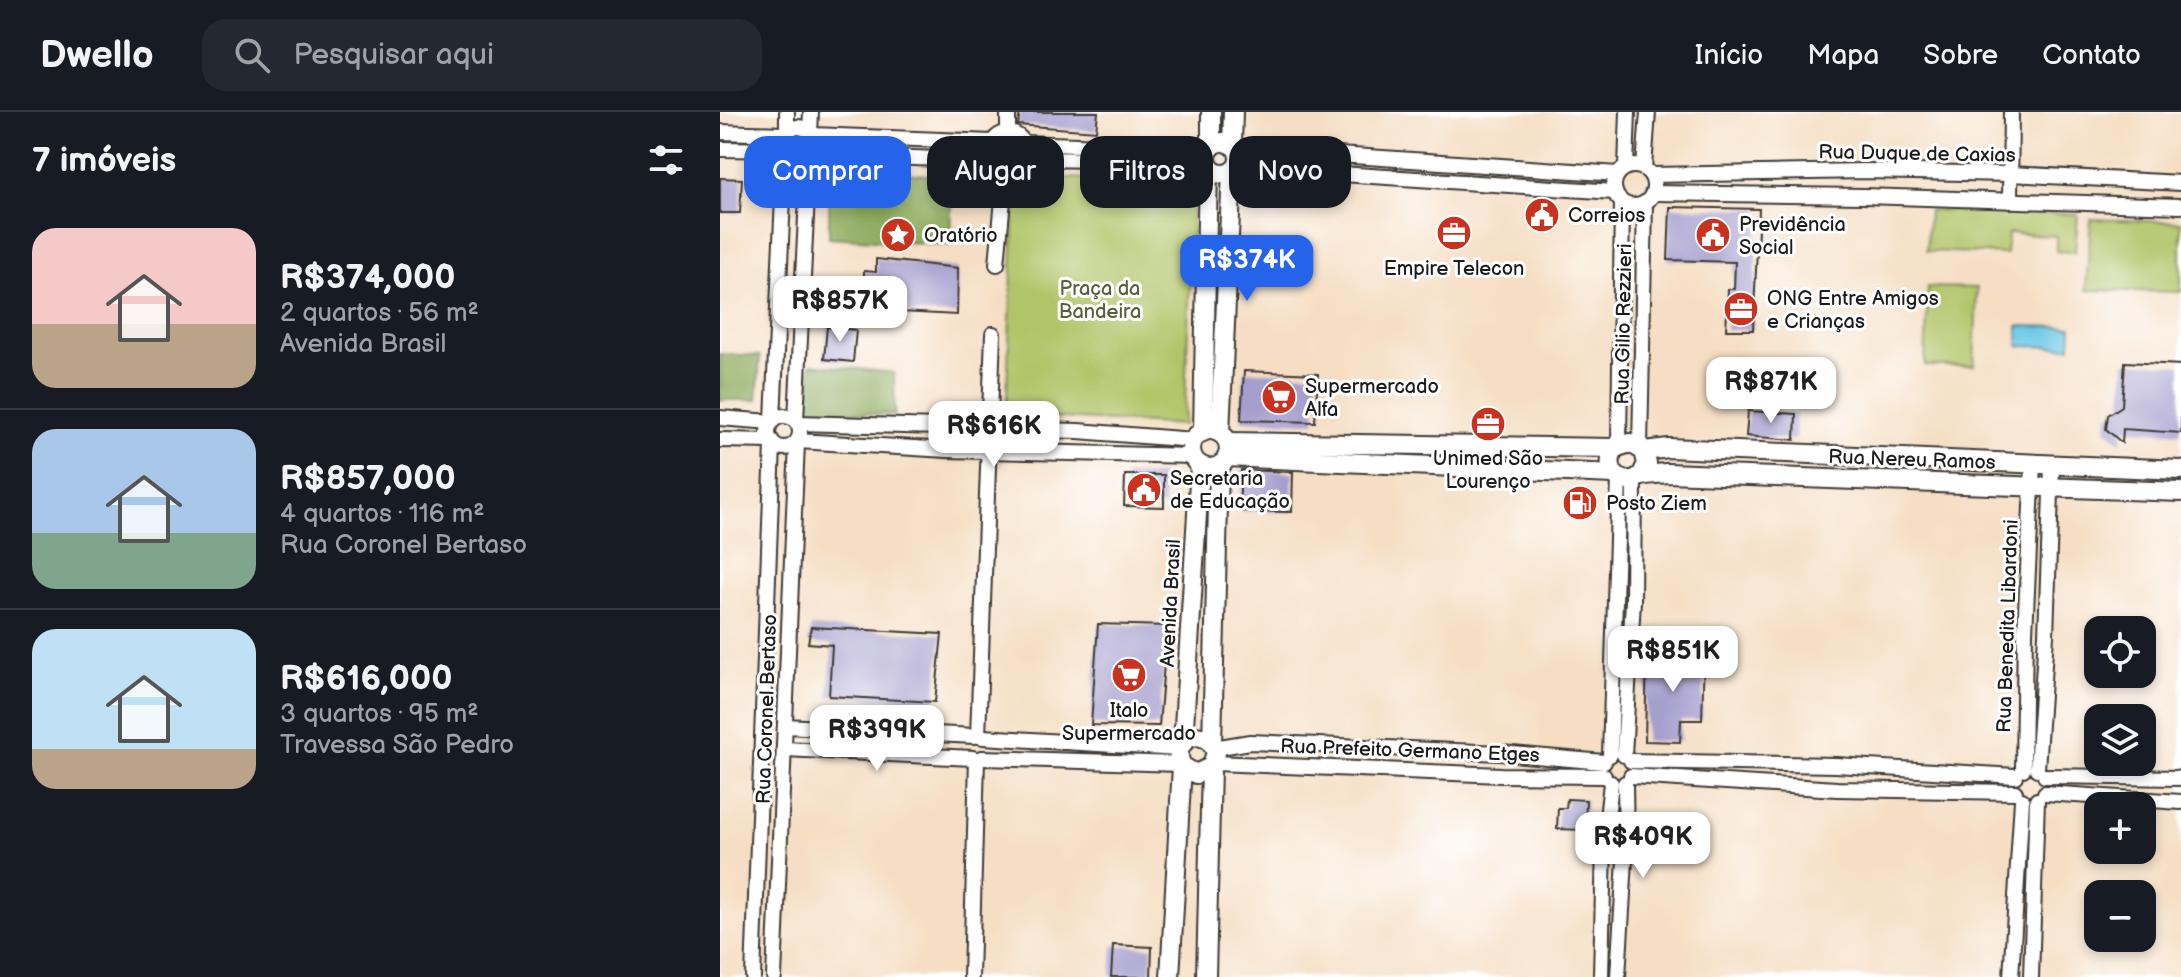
<!DOCTYPE html>
<html lang="pt">
<meta charset="utf-8">
<style>
body{margin:0;font-family:"Balsamiq Sans",sans-serif;background:#242831;color:#f1f3f6;height:100vh;display:flex;flex-direction:column;font-size:30px;white-space:nowrap}
*{box-sizing:border-box;margin:0}
p{font-size:26px;color:#9ea1a6}
.icon{flex:none;width:44px;height:44px;fill:none;stroke:currentColor;stroke-width:2;stroke-linecap:round;stroke-linejoin:round}
.map{position:relative;flex:1;overflow:hidden}
.details{display:flex;flex-direction:column;background:#171b24;width:720px}
.details>*{flex:none}
.top-card{position:absolute;left:24px;top:24px;width:760px;height:72px;display:flex;gap:16px}
.fabs{position:absolute;left:1364px;top:504px;display:grid;gap:16px}
.fabs a{display:grid;place-items:center;width:72px;height:72px;border-radius:16px;background:#171b24;box-shadow:0 4px 12px #0003;font-size:40px}
.price{position:absolute;translate:-50% -68px;padding:0 18px;border-radius:16px;background:#fff;color:#222;font-size:26px;line-height:52px;filter:drop-shadow(0 2px 4px #0008)}
.price::after{content:'';position:absolute;left:50%;top:48px;width:24px;height:18px;margin-left:-12px;background:inherit;clip-path:polygon(0 0,100% 0,50% 100%)}
.price.current{background:#2563eb;color:#fff}
ul{padding:0;list-style:none}
li{display:flex;align-items:center;gap:24px;height:200px;padding:0 32px}
li+li{border-top:2px solid #363941}
li span{display:grid;place-items:center;flex:none;width:224px;height:160px;border-radius:24px;color:#555}
li>.icon{margin-inline-start:auto}
span .icon{width:96px;height:96px;fill:#fffc;stroke-width:1}
li b{font-size:34px}
h2{display:flex;justify-content:space-between;align-items:center;height:96px;padding:0 32px;font-size:34px}
.tag{padding:0 28px;border-radius:24px;background:#171b24;box-shadow:0 4px 12px #0003;font-size:28px;line-height:72px}
.tag.current{background:#2563eb;color:#fff}
header{display:flex;align-items:center;gap:48px;box-sizing:border-box;height:112px;padding:0 40px;background:#171b24;border-bottom:2px solid #363941}
header strong{font-size:38px}
nav{display:flex;gap:44px;margin-inline-start:auto;font-size:28px}
.search{width:560px;height:72px;background:#242831;display:flex;align-items:center;gap:20px;box-sizing:border-box;padding:0 28px;border-radius:24px;color:#9ea1a6;font-size:30px}
main{display:flex;flex:1;min-height:0}
.map>svg:first-child{display:block}
</style>
<header>
<strong>Dwello</strong>
<div class="search"><svg class="icon" aria-label="search" viewBox="0 0 24 24"><circle cx="10" cy="10" r="6"/><path d="M15 15l6 6"/></svg>Pesquisar aqui</div>
<nav><a>Início</a><a>Mapa</a><a>Sobre</a><a>Contato</a></nav>
</header>
<main>
<section class="details">
<h2>7 imóveis<svg class="icon" aria-label="filters" viewBox="0 0 24 24"><path d="M4 7h16M4 17h16"/><circle cx="9" cy="7" r="2"/><circle cx="15" cy="17" r="2"/></svg></h2>
<ul>
<li><span style="background:linear-gradient(#f6c9c9 60%,#b9a48a 0)"><svg class="icon" aria-label="home" viewBox="0 0 24 24"><path d="M3 11l9-7 9 7M6 9v11h12V9"/></svg></span><div><b>R$374,000</b><p>2 quartos · 56 m²</p><p>Avenida Brasil</p></div></li>
<li><span style="background:linear-gradient(#a9c7e8 65%,#7fa58c 0)"><svg class="icon" aria-label="home" viewBox="0 0 24 24"><path d="M3 11l9-7 9 7M6 9v11h12V9"/></svg></span><div><b>R$857,000</b><p>4 quartos · 116 m²</p><p>Rua Coronel Bertaso</p></div></li>
<li><span style="background:linear-gradient(#bfe0f5 75%,#b9a48a 0)"><svg class="icon" aria-label="home" viewBox="0 0 24 24"><path d="M3 11l9-7 9 7M6 9v11h12V9"/></svg></span><div><b>R$616,000</b><p>3 quartos · 95 m²</p><p>Travessa São Pedro</p></div></li>
</ul>
</section>
<div class="map">
<svg width="1461" height="865" viewBox="0 0 1461 865">
<rect width="100%" height="100%" fill="#fff"/>
<filter id="ink" filterUnits="userSpaceOnUse"><feTurbulence type="fractalNoise" baseFrequency=".0125" numOctaves="2"/><feDisplacementMap in="SourceGraphic" scale="16" xChannelSelector="R" yChannelSelector="G"/><feConvolveMatrix kernelMatrix="1 2 1 2 8 2 1 2 1" color-interpolation-filters="sRGB"/></filter>
<filter id="wash" filterUnits="userSpaceOnUse"><feTurbulence type="fractalNoise" baseFrequency=".006" numOctaves="4" result="noise"/><feDisplacementMap in="SourceGraphic" scale="32" xChannelSelector="R" yChannelSelector="G"/><feGaussianBlur stdDeviation="1.8" result="paint"/><feColorMatrix in="noise" values="0 0 0 0 0 0 0 0 0 0 0 0 0 0 0 0 0 1.4 0 .05"/><feComposite in="paint" operator="in"/></filter>
<g filter="url(#wash)">
<rect width="100%" height="100%" fill="#f5dec3"/>
<g fill="#b1c468" stroke="#667042" stroke-width="2">
<path d="M296 63 474 73 464 313 286 303Z"/>
<path d="M1209 98 1358 102 1355 140 1336 139V124L1288 121 1286 142 1206 139Z"/>
<path d="M1371 107 1461 110V180L1366 178Z"/>
<path d="M1208 175 1257 176 1254 254H1205Z"/>
</g>
<g fill="#8caa5c" stroke="#54633c" stroke-width="2">
<path d="M109 55 232 65 230 133 109 125Z"/>
<path d="M0 242 40 244 37 288H0Z"/>
<path d="M91 252 174 261 175 303 89 298Z"/>
</g>
<path fill="#65c5e3" stroke="#407080" stroke-width="2" d="M1298 214 1352 215 1351 235 1298 234Z"/>
<g id="blocks">
<g fill="#a59fce">
<path d="M300 0H378L376 19 298 13Z"/>
<path d="M0 66 22 67 20 101H0Z"/>
<path d="M950 95 1039 97 1033 218H1006L1008 177H1014L1015 150 948 148Z"/>
<path d="M156 147 238 156 237 203 180 200 171 214 134 211 132 192 121 191 114 175 126 166 144 167V159L156 160Z"/>
<path d="M107 215 136 218 133 250 104 247Z"/>
<path d="M1405 250 1461 253V321L1403 317 1402 331 1386 317 1388 303 1402 294Z"/>
<path d="M524 259 598 262 595 310 521 308Z"/>
<path d="M1028 299 1076 302 1075 328 1026 324Z"/>
<path d="M521 358 573 360 572 400 519 399Z"/>
<path d="M405 363H444V395L404 394Z"/>
<path d="M378 512 447 514 439 614 371 613Z"/>
<path d="M91 515 222 522 215 590 109 584 112 533 88 531Z"/>
<path d="M927 541 984 543 982 608H961L960 630 925 629Z"/>
<path d="M847 687 866 688 865 718 837 717 838 696H846Z"/>
<path d="M393 833 432 835 431 865H391Z"/>
</g>
</g>
</g>
<g filter="url(#ink)">
<use href="#blocks" fill-opacity="0" stroke="#3d3935" stroke-width="2"/>
<g fill="none" stroke-linecap="round" stroke-linejoin="round">
<defs>
<g id="minor">
<circle cx="78" cy="31" r="16"/>
<path d="M0 20 65 22"/>
<path d="M67 20V0"/>
<path d="M90 21 91 0"/>
<path d="M288 21V0"/>
<circle cx="288" cy="38" r="17"/>
<path d="M92 23 273 30"/>
<path d="M304 31 489 38"/>
<path d="M515 36 898 62"/>
<path d="M0 37 64 38"/>
<path d="M91 42 245 48 273 46"/>
<path d="M302 47 487 49"/>
<circle cx="914" cy="74" r="20"/>
<path d="M516 55 895 80"/>
<path d="M906 55 908 0"/>
<path d="M924 56 928 0"/>
<path d="M932 63 1146 59 1291 62 1461 71"/>
<path d="M933 81 1144 84 1461 94"/>
<path d="M1290 89 1291 0"/>
<path d="M277 152 286 55"/>
<circle cx="64" cy="320" r="16"/>
<path d="M0 306 51 310"/>
<path d="M53 308 65 40"/>
<path d="M76 308 89 43"/>
<path d="M78 311 358 319 474 328"/>
<path d="M0 328 52 329"/>
<path d="M78 329 227 338 473 344"/>
<path d="M899 333 902 90"/>
<path d="M920 335 925 91"/>
<path d="M65 614 254 624"/>
<path d="M258 624 273 222"/>
<path d="M263 625 459 637"/>
<path d="M494 636 530 630 781 641 884 650"/>
<path d="M64 637 253 646"/>
<path d="M890 643 899 366"/>
<path d="M904 643 913 489 914 368"/>
<path d="M262 646 460 652"/>
<path d="M911 649 1116 653 1295 664"/>
<path d="M494 651 781 663 884 664"/>
<path d="M1303 657 1305 521 1313 352"/>
<path d="M1317 657 1326 523 1332 353"/>
<path d="M911 664 1117 677 1295 680"/>
<path d="M1325 664 1461 666"/>
<path d="M1325 681 1461 690"/>
<path d="M33 865 53 332"/>
<path d="M54 865 77 331"/>
<path d="M251 865 257 647"/>
<path d="M881 865 884 732 891 671"/>
<path d="M898 865 906 731 905 671"/>
<path d="M1291 865 1302 688"/>
<path d="M1311 865 1317 688"/>
</g>
<g id="major">
<circle cx="503" cy="46" r="16"/>
<path d="M512 33 513 0"/>
<path d="M491 36V0"/>
<circle cx="490" cy="337" r="19"/>
<path d="M483 320 488 53"/>
<path d="M500 321 512 59"/>
<path d="M508 330 895 336"/>
<path d="M924 339 949 336 1461 358"/>
<path d="M507 345 894 362"/>
<path d="M921 364 927 352 924 339 910 331 895 336C886 349 891 369 909 368 918 368 913 366 922 364 929 362 939 362 947 361L1461 380"/>
<path d="M463 631 480 353"/>
<path d="M492 631 499 354"/>
<path d="M450 865 462 654C448 627 486 610 496 641L491 655 476 662 462 654"/>
<path d="M486 865 491 655"/>
</g>
</defs>
<use href="#minor" stroke="#3d3935" stroke-width="18"/>
<use href="#major" stroke="#3d3935" stroke-width="22"/>
<use href="#minor" stroke="#fff" stroke-width="14"/>
<use href="#major" stroke="#fff" stroke-width="18"/>
</g>
</g>
<defs>
<symbol id="civic-disc" viewBox="-11 -11 22 22"><circle r="9.5" fill="#c8321e" stroke="#fff"/><path d="M-.6-6.5H3V-4.5H.6V-3L4-1V1h2V6H-6V1h2V-1L-.6-3ZM-1.2 2.5V6h2.4V2.5Z" fill="#fff"/></symbol>
<symbol id="office-disc" viewBox="-11 -11 22 22"><circle r="9.5" fill="#c8321e" stroke="#fff"/><path d="M-6-3h4V-5.5h4V-3h4V5H-6ZM-1-4.5V-3h2v-1.5ZM-6 0V1H6V0Z" fill="#fff"/></symbol>
<symbol id="sight-disc" viewBox="-11 -11 22 22"><circle r="9.5" fill="#c8321e" stroke="#fff"/><path d="M0-6L1.8-2.2L6-1.7L2.9 1.2L3.7 5.4L0 3.3L-3.7 5.4L-2.9 1.2L-6-1.7L-1.8-2.2Z" fill="#fff"/></symbol>
<symbol id="supermarket-disc" viewBox="-11 -11 22 22"><circle r="9.5" fill="#c8321e" stroke="#fff"/><path d="M-6-5.5h2.5l.6 2H6L4.5 2H-2.5L-4.4-4H-6ZM-1.5 3.2a1.3 1.3 0 1 0 .1 0ZM3 3.2a1.3 1.3 0 1 0 .1 0Z" fill="#fff"/></symbol>
<symbol id="fuel-disc" viewBox="-11 -11 22 22"><circle r="9.5" fill="#c8321e" stroke="#fff"/><path d="M-5.5-6h7V0h2V4h1.3V-2.5L3-4.5l.8-.8L6-3V5H2.5V1h-1V6h-7ZM-4.2-4.7v3.2H.2V-4.7Z" fill="#fff"/></symbol>
</defs>
<g fill-rule="evenodd">
<use href="#civic-disc" x="802" y="83" width="40" height="40"/>
<use href="#office-disc" x="714" y="101" width="40" height="40"/>
<use href="#sight-disc" x="158" y="103" width="40" height="40"/>
<use href="#civic-disc" x="973" y="103" width="40" height="40"/>
<use href="#office-disc" x="1001" y="177" width="40" height="40"/>
<use href="#supermarket-disc" x="539" y="265" width="40" height="40"/>
<use href="#office-disc" x="748" y="292" width="40" height="40"/>
<use href="#civic-disc" x="404" y="358" width="40" height="40"/>
<use href="#fuel-disc" x="840" y="371" width="40" height="40"/>
<use href="#supermarket-disc" x="389" y="543" width="40" height="40"/>
</g>
<g text-anchor="middle" stroke-width="6" stroke-linejoin="round" paint-order="stroke">
<g font-size="20" fill="#1c1c1c" stroke="#fff">
<text transform="translate(1197 41) rotate(1)" y="7">Rua Duque de Caxias</text>
<text transform="translate(903 212) rotate(-89)" y="7">Rua Gilio Rezzieri</text>
<text transform="translate(1192 347) rotate(2)" y="7">Rua Nereu Ramos</text>
<text transform="translate(450 491) rotate(-87)" y="7">Avenida Brasil</text>
<text transform="translate(1287 514) rotate(-88)" y="7">Rua Benedita Libardoni</text>
<text transform="translate(46 597) rotate(-88)" y="7">Rua Coronel Bertaso</text>
<text transform="translate(690 638) rotate(2)" y="7">Rua Prefeito Germano Etges</text>
</g>
<g font-size="20" fill="#1c1c1c" stroke="#fff" text-anchor="start">
<text x="848" y="110">Correios</text>
<text x="1019" y="119">Previdência<tspan x="1019" dy="23">Social</tspan></text>
<text x="204" y="130">Oratório</text>
<text x="734" y="163" text-anchor="middle">Empire Telecon</text>
<text x="1047" y="193">ONG Entre Amigos<tspan x="1047" dy="23">e Crianças</tspan></text>
<text x="585" y="281">Supermercado<tspan x="585" dy="23">Alfa</tspan></text>
<text x="768" y="353" text-anchor="middle">Unimed São<tspan x="768" dy="23">Lourenço</tspan></text>
<text x="450" y="373">Secretaria<tspan x="450" dy="23">de Educação</tspan></text>
<text x="886" y="398">Posto Ziem</text>
<text x="409" y="605" text-anchor="middle">Italo<tspan x="409" dy="23">Supermercado</tspan></text>
</g>
<g font-size="20" fill="#585f3a" stroke="#fff">
<text x="380" y="183">Praça da<tspan x="380" dy="23">Bandeira</tspan></text>
</g>
</g>
</svg>
<div class="fabs">
<a><svg class="icon" aria-label="locate" viewBox="0 0 24 24"><circle cx="12" cy="12" r="6"/><path d="M12 2v4M12 18v4M2 12h4M18 12h4"/></svg></a>
<a><svg class="icon" aria-label="layers" viewBox="0 0 24 24"><path d="M12 4l9 5-9 5-9-5zM3 14l9 5 9-5"/></svg></a>
<a>+</a>
<a>−</a>
</div>
<b class="price current" style="left:527px;top:191px">R$374K</b>
<b class="price" style="left:120px;top:232px">R$857K</b>
<b class="price" style="left:1051px;top:313px">R$871K</b>
<b class="price" style="left:274px;top:357px">R$616K</b>
<b class="price" style="left:953px;top:582px">R$851K</b>
<b class="price" style="left:157px;top:661px">R$399K</b>
<b class="price" style="left:923px;top:768px">R$409K</b>
<div class="top-card">
<a class="tag current">Comprar</a>
<a class="tag">Alugar</a>
<a class="tag">Filtros</a>
<a class="tag">Novo</a>
</div>
</div>
</main>
